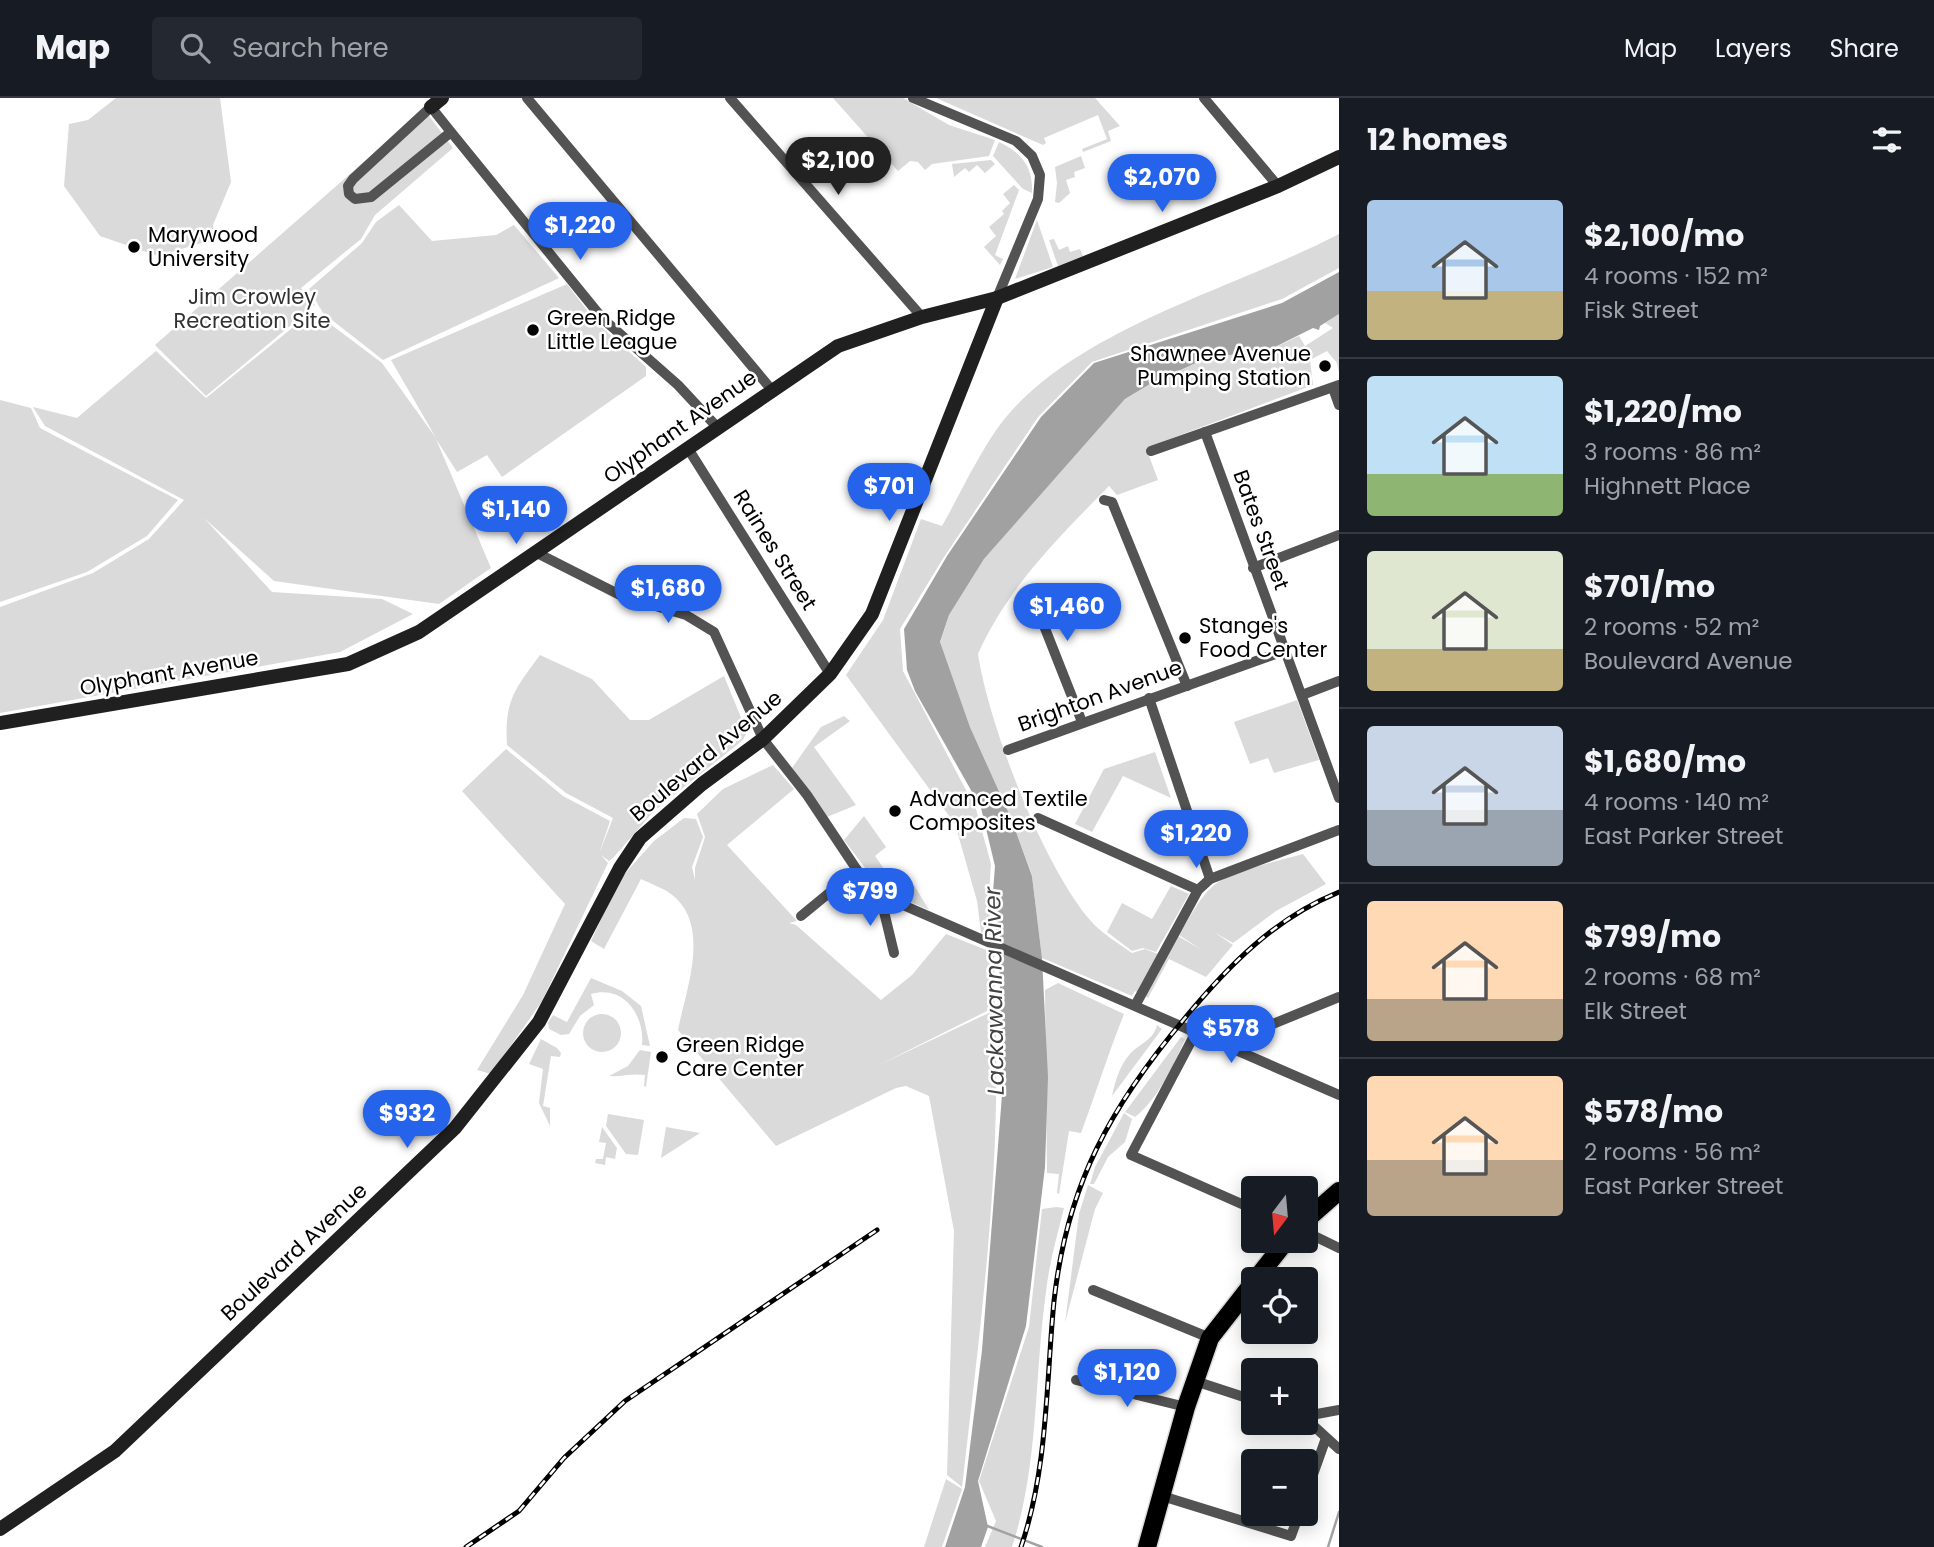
<!DOCTYPE html>
<meta charset="utf-8">
<style>
body{margin:0;font-family:Poppins,sans-serif;background:#242831;color:#f1f3f6;height:100vh;display:flex;flex-direction:column;font-size:26px;white-space:nowrap}
*{box-sizing:border-box;margin:0}
p{font-size:23px;color:#9ea1a6}
.icon{flex:none;width:38px;height:38px;fill:none;stroke:currentColor;stroke-width:2;stroke-linecap:round;stroke-linejoin:round}
.map{position:relative;flex:1;overflow:hidden}
.side{display:flex;flex-direction:column;background:#171b24;width:595px}
.side>*{flex:none}
.needle{width:46px;rotate:196deg}
.controls{position:absolute;left:1241px;top:1078px;display:grid;gap:14px}
.controls a{display:grid;place-items:center;width:77px;height:77px;border-radius:7px;background:#171b24;box-shadow:0 4px 18px #0003;font-size:35px}
.price{position:absolute;translate:-50% -60px;padding:0 16px;border-radius:24px;background:#2563eb;color:#fff;font-size:23px;line-height:46px;filter:drop-shadow(0 2px 4px #0008)}
.price::after{content:'';position:absolute;left:50%;top:42px;width:21px;height:16px;margin-left:-10px;background:inherit;clip-path:polygon(0 0,100% 0,50% 100%)}
.price.current{background:#222;color:#fff}
ul{padding:0;list-style:none}
li{display:flex;align-items:center;gap:21px;height:175px;padding:0 28px}
li+li{border-top:2px solid #363941}
li span{display:grid;place-items:center;flex:none;width:196px;height:140px;border-radius:7px;color:#555}
li>.icon{margin-inline-start:auto}
span .icon{width:84px;height:84px;fill:#fffc;stroke-width:1}
li b{font-size:30px}
h2{display:flex;justify-content:space-between;align-items:center;height:84px;padding:0 28px;font-size:30px}
header{display:flex;align-items:center;gap:42px;box-sizing:border-box;height:98px;padding:0 35px;background:#171b24;border-bottom:2px solid #363941}
header strong{font-size:33px}
nav{display:flex;gap:38px;margin-inline-start:auto;font-size:24px}
.search{width:490px;height:63px;background:#242831;display:flex;align-items:center;gap:18px;box-sizing:border-box;padding:0 24px;border-radius:7px;color:#9ea1a6;font-size:26px}
main{display:flex;flex:1;min-height:0}
.map>svg:first-child{display:block}
</style>
<header>
<strong>Map</strong>
<div class="search"><svg class="icon" aria-label="search" viewBox="0 0 24 24"><circle cx="10" cy="10" r="6"/><path d="M15 15l6 6"/></svg>Search here</div>
<nav><a>Map</a><a>Layers</a><a>Share</a></nav>
</header>
<main>
<div class="map">
<svg width="1339" height="1449" viewBox="0 0 1339 1449">
<rect width="100%" height="100%" fill="#fff"/>
<g fill="#dadada">
<path d="M116 0H220L231 84 213 127 215 141 158 158 100 138 64 88 69 26 88 22Z"/>
<path d="M833 0H903L949 27 995 42 989 58 932 66 925 72 918 64 910 63 898 73Z"/>
<path d="M936 0H1095L1120 28 1108 33 1111 43 1083 54 1082 51 1107 41 1098 17 1044 40 1046 45 1043 47Z"/>
<path d="M424 11 453 50 375 117 361 141 301 190 315 207 206 298 155 247Z"/>
<path d="M999 44C1022 55 1033 69 1032 95L1023 91 993 58Z"/>
<path d="M1081 58 1085 70 1074 74 1075 79 1066 82 1070 95 1059 105 1055 104 1057 85 1055 69Z"/>
<path d="M991 62 995 66 985 75 977 67 969 74 965 70 954 79 952 66Z"/>
<path d="M1014 87 1019 92 995 157 1003 161 1000 167 984 149 996 138 989 129 1004 116 1002 113 1010 105 1003 96Z"/>
<path d="M399 107 432 143 496 137 514 127 559 180 383 262 323 215 309 191 362 145 376 124Z"/>
<path d="M1037 122 1053 169 1015 181Z"/>
<path d="M1339 136V170L1282 201 1092 264 1038 319 944 459 900 531 903 573 976 711 991 766 988 809 996 843 981 834 977 803 955 726 846 577 883 522 921 421 942 428C961 395 983 346 1007 318 1082 229 1236 190 1339 136Z"/>
<path d="M1054 141 1059 152 1068 148 1070 154 1080 151 1083 158 1058 168 1049 142Z"/>
<path d="M567 186 596 224 646 269V278L502 379 487 357 457 374 436 341 491 470 439 506 274 483 204 420 272 494 382 501 413 516 340 554 0 615V509L93 475 149 441 184 402 45 328 33 309 77 320 156 253 206 300 313 213 382 265 436 340 391 262Z"/>
<path d="M1339 216V274L1337 265 1327 253 1310 262 1313 287 1146 350 1158 382 1117 397 1109 388C1059 439 1007 490 978 556 989 628 1043 767 1090 822 1101 835 1118 845 1132 855L1145 851 1166 859 1178 838 1202 852 1179 837C1189 821 1199 800 1214 787 1233 772 1279 763 1303 756L1326 786 1276 813 1233 845 1214 834 1233 847 1206 879 1169 861 1148 900 1135 893 1132 898 1042 860 1032 777 1011 720 970 629 940 545 949 517 984 461 1125 301 1150 286 1211 258 1263 255 1299 238 1305 248 1333 230 1325 225Z"/>
<path d="M0 302 31 310 40 330 178 402 147 438 87 474 0 504Z"/>
<path d="M540 557 592 581 630 622H649L724 578 747 634 743 642 654 713 613 760 609 763 601 757 608 765 542 903 491 976 477 972 523 897 565 806 462 693 506 651 563 698 610 723 599 756 613 720 566 695 507 647C504 603 515 591 540 557Z"/>
<path d="M1297 602 1319 662 1274 675 1268 660 1250 666 1234 624Z"/>
<path d="M844 618 850 623 814 649 856 707 827 719 792 670 821 629Z"/>
<path d="M1155 654 1171 700 1123 678 1092 734 1075 726 1104 671Z"/>
<path d="M773 667 794 691 727 747 797 823 789 825 796 827 881 902 912 877 946 836 994 855 995 909 879 967 995 912C1002 1071 980 1231 962 1389L947 1377 954 1133 929 998 906 988 896 990 776 1048 678 932C686 891 712 827 671 796 663 790 651 786 641 781L604 851 591 843 620 781 654 743 684 720 696 721 703 739 692 769 695 782V770L705 739 697 716 723 691Z"/>
<path d="M864 718 886 749 875 758 901 795 914 787 929 812 882 792 844 742Z"/>
<path d="M1171 788 1189 796 1156 854 1143 850 1132 853 1107 834 1122 805 1152 821Z"/>
<path d="M591 880 622 893 641 908 650 948 642 947C645 918 624 886 591 896L594 907 580 918 569 936 561 937 549 931 548 925 553 917 567 924Z"/>
<path d="M1058 885 1124 916C1108 956 1096 995 1081 1035L1069 1033 1059 1096 1057 1095 1059 1076 1047 1075 1045 892Z"/>
<circle cx="602" cy="935" r="19"/>
<path d="M1157 927 1162 931 1112 998C1115 983 1120 967 1130 956 1140 945 1154 942 1157 927Z"/>
<path d="M1181 939 1185 941C1174 967 1157 1002 1135 1019L1125 1014Z"/>
<path d="M541 941 557 950 561 955 560 959 551 958 543 1008 550 1010V1028L539 1005 543 971 529 966Z"/>
<path d="M640 952 651 954 646 989 644 988 645 977C631 975 622 979 609 978L628 968Z"/>
<path d="M1124 1015 1132 1021 1125 1044 1108 1059 1094 1086H1090L1095 1069Z"/>
<path d="M608 1016 644 1022 638 1057 626 1056 606 1028Z"/>
<path d="M602 1029 617 1050 615 1061 606 1059 605 1067 595 1065 596 1061H603L606 1045 599 1044Z"/>
<path d="M666 1029 700 1035 661 1060Z"/>
<path d="M1088 1087 1103 1095 1095 1111 1065 1225 1079 1116Z"/>
<path d="M1056 1109 1064 1110C1057 1138 1049 1166 1046 1194 1034 1279 1039 1367 1012 1449H985L996 1423 979 1383 1029 1229 1042 1111Z"/>
<path d="M946 1381 962 1391 942 1449H924Z"/>
</g>
<path fill="#a1a1a1" d="M1339 174V216L1320 228 1319 232 1313 230 1263 255 1211 258 1150 286 1125 301 984 461 949 517 940 544 970 629 1011 720 1032 778 1042 860 1048 979 1045 1069 1026 1228 978 1383 988 1429 981 1449H945L965 1389 982 1252 1002 997 999 850 992 807 995 768 981 710 915 593 907 572 904 531 947 458 1041 319 1094 265 1282 205Z"/>
<g fill="none" stroke-linecap="round" stroke-linejoin="round">
<g stroke="#a1a1a1" stroke-width="2.5">
<path d="M985 1427 1042 1449"/>
<path d="M1328 1449 1339 1414"/>
</g>
<defs>
<g id="primary">
<path d="M1306 1122 1339 1093"/>
<path d="M1256 1181 1286 1143"/>
<path d="M1147 1449 1186 1309 1210 1240 1253 1185"/>
</g>
</defs>
<use href="#primary" stroke="#dbdbdb" stroke-width="21"/>
<g stroke="#535353" stroke-width="10">
<path d="M527 0 771 291"/>
<path d="M730 0 922 219"/>
<path d="M913 0 1016 43 1032 58 1040 77 1038 101 997 200"/>
<path d="M1204 0 1278 88"/>
<path d="M451 34 371 99 355 101 349 96 348 88 353 81 431 9 451 34 602 220 678 287 717 329"/>
<path d="M1333 290 1339 307"/>
<path d="M1205 334 1339 700"/>
<path d="M687 349 830 576"/>
<path d="M1151 353 1339 287"/>
<path d="M1104 402 1112 404 1187 588"/>
<path d="M537 455 622 498 686 517 714 534 763 641 807 697 867 787 880 797 1339 997"/>
<path d="M1253 470 1339 437"/>
<path d="M1023 498 1033 500 1082 624"/>
<path d="M1302 597 1339 583"/>
<path d="M1149 600 1210 781"/>
<path d="M1008 652 1284 553"/>
<path d="M1038 720 1198 792"/>
<path d="M880 797 894 855"/>
<path d="M801 818 857 772"/>
<path d="M1136 906 1198 792 1210 781 1339 732"/>
<path d="M1196 934 1131 1057 1253 1111"/>
<path d="M1229 949 1268 928 1339 899"/>
<path d="M1306 1134 1339 1150"/>
<path d="M1093 1192 1210 1240"/>
<path d="M1076 1282 1186 1309"/>
<path d="M1195 1283 1253 1302"/>
<path d="M1306 1318 1339 1312"/>
<path d="M1306 1321 1339 1351"/>
<path d="M1306 1396 1326 1340"/>
<path d="M1162 1398 1291 1438 1299 1416"/>
</g>
<g stroke="#202020" stroke-width="14">
<path d="M431 9 442 0"/>
<path d="M0 625 348 566 419 534 838 248 922 219 997 200 1278 88 1339 59"/>
<path d="M0 1431 115 1353 455 1030 539 924 620 770 640 740 702 686 763 641 830 576 872 516 997 200"/>
</g>
<use href="#primary" stroke="#000" stroke-width="18"/>
<defs>
<g id="rail">
<path d="M466 1449 519 1413 564 1360 625 1303 877 1132"/>
<path d="M1021 1449C1048 1370 1046 1285 1054 1203 1067 1086 1111 1008 1185 920 1229 867 1275 820 1339 794"/>
</g>
</defs>
<use href="#rail" stroke="#000" stroke-width="5"/>
<use href="#rail" stroke="#fff" stroke-width="2.5" stroke-dasharray="8" stroke-linecap="butt"/>
</g>
<g fill="#000" stroke="#fff" stroke-width="2.5">
<circle cx="134" cy="149" r="7"/>
<circle cx="533" cy="232" r="7"/>
<circle cx="1325" cy="268" r="7"/>
<circle cx="1185" cy="540" r="7"/>
<circle cx="895" cy="713" r="7"/>
<circle cx="662" cy="959" r="7"/>
</g>
<g text-anchor="middle" stroke-width="5" stroke-linejoin="round" paint-order="stroke">
<g font-size="21" fill="#000" stroke="#fff" text-anchor="start">
<text x="148" y="144">Marywood<tspan x="148" dy="24">University</tspan></text>
<text x="547" y="227">Green Ridge<tspan x="547" dy="24">Little League</tspan></text>
<text x="1311" y="263" text-anchor="end">Shawnee Avenue<tspan x="1311" dy="24">Pumping Station</tspan></text>
<text x="1199" y="535">Stange's<tspan x="1199" dy="24">Food Center</tspan></text>
<text x="909" y="708">Advanced Textile<tspan x="909" dy="24">Composites</tspan></text>
<text x="676" y="954">Green Ridge<tspan x="676" dy="24">Care Center</tspan></text>
</g>
<g font-size="21" fill="#313131" stroke="#fff">
<text x="252" y="206">Jim Crowley<tspan x="252" dy="24">Recreation Site</tspan></text>
</g>
<g font-size="21" fill="#000" stroke="#fff">
<text transform="translate(680 329) rotate(-35)" y="7">Olyphant Avenue</text>
<text transform="translate(1261 432) rotate(70)" y="7">Bates Street</text>
<text transform="translate(775 452) rotate(58)" y="7">Raines Street</text>
<text transform="translate(169 575) rotate(-10)" y="7">Olyphant Avenue</text>
<text transform="translate(1100 598) rotate(-20)" y="7">Brighton Avenue</text>
<text transform="translate(706 658) rotate(-40)" y="7">Boulevard Avenue</text>
<text transform="translate(294 1154) rotate(-43)" y="7">Boulevard Avenue</text>
</g>
<g font-size="23" font-style="italic" fill="#424242" stroke="#fff">
<text transform="translate(994 893) rotate(-91)" y="8">Lackawanna River</text>
</g>
</g>
</svg>
<div class="controls">
<a><svg class="needle" viewBox="-14 -14 28 28"><path d="M0-13l5 13h-10z" fill="#e53935"/><path d="M0 13l5-13h-10z" fill="#9ea1a6"/></svg></a>
<a><svg class="icon" aria-label="locate" viewBox="0 0 24 24"><circle cx="12" cy="12" r="6"/><path d="M12 2v4M12 18v4M2 12h4M18 12h4"/></svg></a>
<a>+</a>
<a>−</a>
</div>
<b class="price current" style="left:838px;top:99px">$2,100</b>
<b class="price" style="left:1162px;top:116px">$2,070</b>
<b class="price" style="left:580px;top:164px">$1,220</b>
<b class="price" style="left:889px;top:425px">$701</b>
<b class="price" style="left:516px;top:448px">$1,140</b>
<b class="price" style="left:668px;top:527px">$1,680</b>
<b class="price" style="left:1067px;top:545px">$1,460</b>
<b class="price" style="left:1196px;top:772px">$1,220</b>
<b class="price" style="left:870px;top:830px">$799</b>
<b class="price" style="left:1231px;top:967px">$578</b>
<b class="price" style="left:407px;top:1052px">$932</b>
<b class="price" style="left:1127px;top:1311px">$1,120</b>
</div>
<section class="side">
<h2>12 homes<svg class="icon" aria-label="filters" viewBox="0 0 24 24"><path d="M4 7h16M4 17h16"/><circle cx="9" cy="7" r="2"/><circle cx="15" cy="17" r="2"/></svg></h2>
<ul>
<li><span style="background:linear-gradient(#a9c7e8 65%,#c2b280 0)"><svg class="icon" aria-label="home" viewBox="0 0 24 24"><path d="M3 11l9-7 9 7M6 9v11h12V9"/></svg></span><div><b>$2,100/mo</b><p>4 rooms · 152 m²</p><p>Fisk Street</p></div></li>
<li><span style="background:linear-gradient(#bfe0f5 70%,#8fb573 0)"><svg class="icon" aria-label="home" viewBox="0 0 24 24"><path d="M3 11l9-7 9 7M6 9v11h12V9"/></svg></span><div><b>$1,220/mo</b><p>3 rooms · 86 m²</p><p>Highnett Place</p></div></li>
<li><span style="background:linear-gradient(#dfe7d0 70%,#c2b280 0)"><svg class="icon" aria-label="home" viewBox="0 0 24 24"><path d="M3 11l9-7 9 7M6 9v11h12V9"/></svg></span><div><b>$701/mo</b><p>2 rooms · 52 m²</p><p>Boulevard Avenue</p></div></li>
<li><span style="background:linear-gradient(#c9d6e8 60%,#9aa5b1 0)"><svg class="icon" aria-label="home" viewBox="0 0 24 24"><path d="M3 11l9-7 9 7M6 9v11h12V9"/></svg></span><div><b>$1,680/mo</b><p>4 rooms · 140 m²</p><p>East Parker Street</p></div></li>
<li><span style="background:linear-gradient(#ffd9b3 70%,#b9a48a 0)"><svg class="icon" aria-label="home" viewBox="0 0 24 24"><path d="M3 11l9-7 9 7M6 9v11h12V9"/></svg></span><div><b>$799/mo</b><p>2 rooms · 68 m²</p><p>Elk Street</p></div></li>
<li><span style="background:linear-gradient(#ffd9b3 60%,#b9a48a 0)"><svg class="icon" aria-label="home" viewBox="0 0 24 24"><path d="M3 11l9-7 9 7M6 9v11h12V9"/></svg></span><div><b>$578/mo</b><p>2 rooms · 56 m²</p><p>East Parker Street</p></div></li>
</ul>
</section>
</main>
